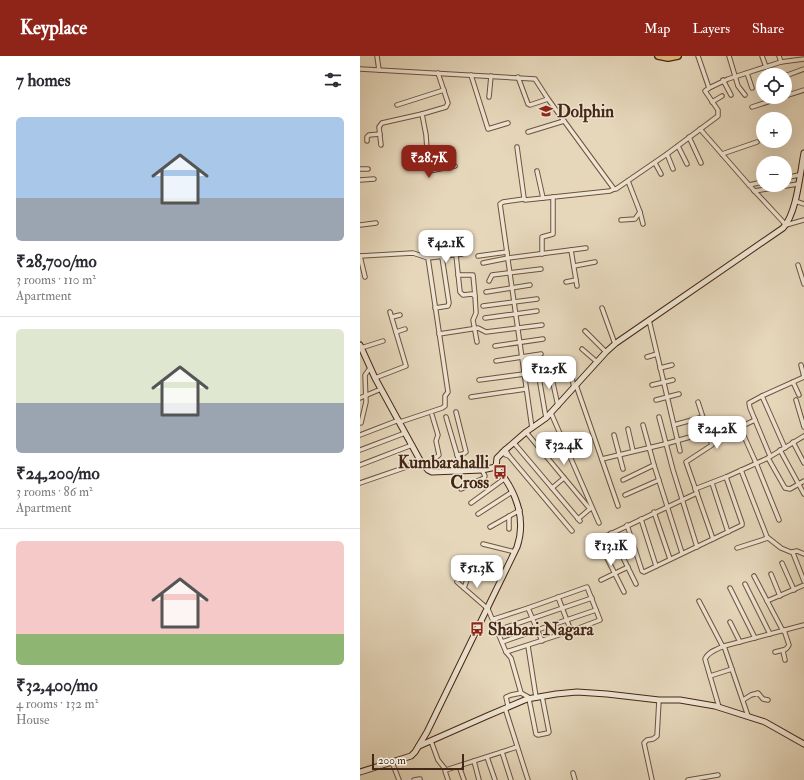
<!DOCTYPE html>
<meta charset="utf-8">
<style>
body{margin:0;font-family:"IM FELL Double Pica",serif;background:#f2f2f3;color:#2b2b33;height:100vh;display:flex;flex-direction:column;font-size:15px;white-space:nowrap}
*{box-sizing:border-box;margin:0}
p{font-size:13px;color:#7c7c81}
.icon{flex:none;width:22px;height:22px;fill:none;stroke:currentColor;stroke-width:2;stroke-linecap:round;stroke-linejoin:round}
.map{position:relative;flex:1;overflow:hidden}
.side{display:flex;flex-direction:column;background:#fff;width:360px}
.side>*{flex:none}
.fabs{position:absolute;left:396px;top:12px;display:grid;gap:8px}
.fabs a{display:grid;place-items:center;width:36px;height:36px;border-radius:50%;background:#fff;box-shadow:0 4px 16px #0002;font-size:20px}
.scale{position:absolute;left:12px;bottom:10px;width:92px;box-sizing:border-box;padding-left:4px;border:2px solid #442715;border-top:0;font-size:11px;line-height:14px;white-space:nowrap;color:#442715;-webkit-text-stroke:3px #efe5d3;paint-order:stroke}
.price{position:absolute;translate:-50% -34px;padding:0 9px;border-radius:8px;background:#fff;color:#222;font-size:13px;line-height:26px;filter:drop-shadow(0 1px 2px #0008)}
.price::after{content:'';position:absolute;left:50%;top:24px;width:12px;height:9px;margin-left:-6px;background:inherit;clip-path:polygon(0 0,100% 0,50% 100%)}
.price.on{background:#8f2418;color:#fff}
ul{padding:0;list-style:none}
li{display:grid;align-content:center;gap:8px;height:212px;padding:0 16px}
li+li{border-top:1px solid #e1e1e2}
li span{display:grid;place-items:center;height:124px;border-radius:6px;color:#555}
li>.icon{margin-inline-start:auto}
span .icon{width:72px;height:72px;fill:#fffc;stroke-width:1}
li b{font-size:17px}
h2{display:flex;justify-content:space-between;align-items:center;height:48px;padding:0 16px;font-size:17px}
header{display:flex;align-items:center;gap:24px;box-sizing:border-box;height:56px;padding:0 20px;background:#8f2418;color:#fff}
header strong{font-size:19px}
nav{display:flex;gap:22px;margin-inline-start:auto;font-size:14px}
main{display:flex;flex:1;min-height:0}
.map>svg:first-child{display:block}
</style>
<header>
<strong>Keyplace</strong>
<nav><a>Map</a><a>Layers</a><a>Share</a></nav>
</header>
<main>
<section class="side">
<h2>7 homes<svg class="icon" aria-label="filters" viewBox="0 0 24 24"><path d="M4 7h16M4 17h16"/><circle cx="9" cy="7" r="2"/><circle cx="15" cy="17" r="2"/></svg></h2>
<ul>
<li><span style="background:linear-gradient(#a9c7e8 65%,#9aa5b1 0)"><svg class="icon" aria-label="home" viewBox="0 0 24 24"><path d="M3 11l9-7 9 7M6 9v11h12V9"/></svg></span><div><b>₹28,700/mo</b><p>3 rooms · 110 m²</p><p>Apartment</p></div></li>
<li><span style="background:linear-gradient(#dfe7d0 60%,#9aa5b1 0)"><svg class="icon" aria-label="home" viewBox="0 0 24 24"><path d="M3 11l9-7 9 7M6 9v11h12V9"/></svg></span><div><b>₹24,200/mo</b><p>3 rooms · 86 m²</p><p>Apartment</p></div></li>
<li><span style="background:linear-gradient(#f6c9c9 75%,#8fb573 0)"><svg class="icon" aria-label="home" viewBox="0 0 24 24"><path d="M3 11l9-7 9 7M6 9v11h12V9"/></svg></span><div><b>₹32,400/mo</b><p>4 rooms · 132 m²</p><p>House</p></div></li>
</ul>
</section>
<div class="map">
<svg width="444" height="724" viewBox="0 0 444 724">
<rect width="100%" height="100%" fill="#e6d7bb"/>
<filter id="stains"><feTurbulence type="fractalNoise" baseFrequency=".005" numOctaves="4"/><feColorMatrix values="0 0 0 0 .2 0 0 0 0 .09 0 0 0 0 .02 0 0 0 .5 -.17"/></filter>
<radialGradient id="worn" r=".72"><stop offset=".6" stop-color="#630" stop-opacity="0"/><stop offset="1" stop-color="#630" stop-opacity=".3"/></radialGradient>
<g fill="none" stroke-linecap="round" stroke-linejoin="round">
<defs>
<g id="street">
<path d="M17 0 19 14"/>
<path d="M369 0 378 30 385 39"/>
<path d="M402 0 406 11"/>
<path d="M419 0 421 6"/>
<path d="M0 13 175 23 188 43 254 133H256L307 98 358 60V54L345 35 349 32 338 0"/>
<path d="M78 17 88 47 86 51 62 58 66 79 67 93 71 101 69 115 95 110"/>
<path d="M387 17 392 32"/>
<path d="M111 19 128 73 148 67"/>
<path d="M425 20 444 13"/>
<path d="M158 21 168 48 170 49 188 43"/>
<path d="M363 24 371 39"/>
<path d="M349 32 368 23 421 6 444 3"/>
<path d="M425 40 444 34"/>
<path d="M129 41 131 20"/>
<path d="M352 46 362 40"/>
<path d="M37 49 84 34"/>
<path d="M392 51 423 41"/>
<path d="M340 73 389 129 426 169 444 164"/>
<path d="M168 76 204 65"/>
<path d="M329 81 341 107"/>
<path d="M7 85V81L9 79 20 78"/>
<path d="M21 89 19 71 22 67 62 58"/>
<path d="M318 90 327 108"/>
<path d="M157 91 164 142 165 144 250 135 254 133"/>
<path d="M307 98 313 113"/>
<path d="M362 98 397 86"/>
<path d="M71 103 89 100"/>
<path d="M295 107 301 118"/>
<path d="M0 113H8"/>
<path d="M177 115 183 142"/>
<path d="M425 122 439 119"/>
<path d="M0 124 14 123"/>
<path d="M268 125 280 156 283 168"/>
<path d="M389 129 403 126"/>
<path d="M394 135 438 128"/>
<path d="M164 143 143 146 140 148 172 372"/>
<path d="M435 145 444 148"/>
<path d="M261 164 275 163 280 156"/>
<path d="M0 169 16 167"/>
<path d="M211 194 217 230"/>
<path d="M182 198V181L193 178V141"/>
<path d="M96 199 100 236 103 239 112 238 115 240 116 257 113 264 117 286"/>
<path d="M0 200 53 197 68 202 102 198"/>
<path d="M0 200 5 221"/>
<path d="M86 200 88 182H98"/>
<path d="M118 200 147 196"/>
<path d="M123 207 148 202 226 192"/>
<path d="M438 209 444 228"/>
<path d="M214 210 235 206"/>
<path d="M98 219H113L115 240"/>
<path d="M129 225 132 219 181 213"/>
<path d="M206 226 216 224"/>
<path d="M126 236 170 229"/>
<path d="M123 250 177 243"/>
<path d="M75 252 88 250 89 247 82 201"/>
<path d="M242 252 255 288"/>
<path d="M32 261 40 259"/>
<path d="M125 262 177 255"/>
<path d="M289 264 320 395"/>
<path d="M225 275 246 296"/>
<path d="M36 276 45 273"/>
<path d="M79 278 118 272 126 276 182 269"/>
<path d="M135 290 183 283"/>
<path d="M1 292 23 285"/>
<path d="M222 293 237 306"/>
<path d="M287 301 297 298"/>
<path d="M136 305 181 298"/>
<path d="M189 309 198 350"/>
<path d="M441 309 444 321"/>
<path d="M177 310 186 362"/>
<path d="M210 312 214 332"/>
<path d="M300 312 312 309"/>
<path d="M15 322 46 310 30 256"/>
<path d="M119 324 164 318"/>
<path d="M433 326 439 339"/>
<path d="M216 329 258 450"/>
<path d="M292 329 313 324"/>
<path d="M402 340 389 347 390 352 410 400"/>
<path d="M111 341 166 333"/>
<path d="M0 342 21 333"/>
<path d="M296 344 319 338"/>
<path d="M436 344 444 371"/>
<path d="M338 346 352 389 326 406 353 483"/>
<path d="M96 356 106 396 103 398 97 399"/>
<path d="M191 357 239 467"/>
<path d="M86 361 98 402 99 414"/>
<path d="M299 361 313 414 337 491"/>
<path d="M395 364 380 371 396 407 419 464"/>
<path d="M40 366 82 352 85 350V340L88 336 68 202"/>
<path d="M1 367 6 346 5 319 10 312"/>
<path d="M283 369 294 409 322 497"/>
<path d="M314 369 343 361"/>
<path d="M268 373 273 395"/>
<path d="M166 376 230 453"/>
<path d="M0 379 39 364"/>
<path d="M254 379 263 413"/>
<path d="M433 386 444 407"/>
<path d="M154 387 220 465"/>
<path d="M425 392 402 340 444 321"/>
<path d="M0 394 45 377"/>
<path d="M420 394 444 438"/>
<path d="M142 396 146 399 149 400 145 393"/>
<path d="M149 400 212 475"/>
<path d="M408 402 425 432 430 433 444 425"/>
<path d="M242 403 305 388 348 376"/>
<path d="M0 409 52 389"/>
<path d="M68 414 72 405 79 399 76 385 78 379 72 359"/>
<path d="M381 414 407 481 421 492 433 497 444 525"/>
<path d="M263 424 294 409"/>
<path d="M0 427 61 406"/>
<path d="M352 427 368 476"/>
<path d="M192 432 204 422"/>
<path d="M101 433 124 422 125 420 122 414"/>
<path d="M335 433 366 421 408 402 444 380"/>
<path d="M265 439 299 424"/>
<path d="M111 447 144 423"/>
<path d="M294 456 310 503"/>
<path d="M118 458 152 436"/>
<path d="M149 460V473"/>
<path d="M218 463 231 452"/>
<path d="M281 463 296 510"/>
<path d="M267 469 282 515 284 516 380 470 382 469V467L366 421"/>
<path d="M130 471 160 454"/>
<path d="M251 477 276 528"/>
<path d="M242 482 337 437"/>
<path d="M123 488 155 496"/>
<path d="M377 492 408 482"/>
<path d="M432 496 437 495 444 498"/>
<path d="M247 502 264 536"/>
<path d="M422 507 434 534"/>
<path d="M129 516 132 509"/>
<path d="M411 518 420 540"/>
<path d="M394 520 423 575"/>
<path d="M241 524 268 511"/>
<path d="M97 526 128 553 146 596 211 575 240 564 227 531 168 552 134 563"/>
<path d="M385 528 410 578"/>
<path d="M104 532 110 516 115 512 143 521"/>
<path d="M370 532 395 582"/>
<path d="M198 541 211 575"/>
<path d="M339 545 363 591"/>
<path d="M407 545 444 529"/>
<path d="M168 552 182 585"/>
<path d="M370 566 380 586"/>
<path d="M138 574 232 542"/>
<path d="M424 574 429 589 427 592 423 595 425 604"/>
<path d="M142 586 236 554"/>
<path d="M168 590 176 641"/>
<path d="M364 590 388 660"/>
<path d="M146 596 151 602 161 637 170 642"/>
<path d="M415 596 423 594"/>
<path d="M350 620 372 613"/>
<path d="M169 643 176 678 178 679 188 677 189 676 182 640"/>
<path d="M383 644 391 639 398 637 403 643 408 644"/>
<path d="M148 650 146 641 151 639 161 637"/>
<path d="M359 651 345 603C348 596 357 593 364 590L444 569"/>
<path d="M145 652 168 724"/>
<path d="M71 685 78 704 86 714"/>
<path d="M142 696 151 724"/>
<path d="M127 701 135 724"/>
<path d="M114 705 119 724"/>
<path d="M32 706 39 724"/>
<path d="M99 710 104 724"/>
<path d="M213 717 215 724"/>
<path d="M54 724 60 723"/>
<path d="M88 724 85 715 86 714 157 691"/>
<path d="M292 724 284 687 287 684 293 683 297 680 299 644"/>
<path d="M328 724 358 719"/>
</g>
<g id="secondary">
<path d="M0 289 15 322 61 406 68 414 72 416 122 414 136 411"/>
<path d="M59 690 127 660 167 643 196 638 217 636 247 638 299 644H320L355 650 405 666 444 688"/>
<path d="M0 716 51 700 55 696 67 676 157 491C167 462 155 433 136 411L137 402 144 395 166 376 186 362 246 296 256 287 423 172C437 157 440 117 444 97"/>
</g>
<path id="primary" d="M298 0 308 2 318 0"/>
</defs>
<use href="#street" stroke="#6c533e" stroke-width="5.5"/>
<use href="#secondary" stroke="#442715" stroke-width="7"/>
<use href="#primary" stroke="#442715" stroke-width="8"/>
<use href="#street" stroke="#efe5d3" stroke-width="3.5"/>
<use href="#secondary" stroke="#efe5d3" stroke-width="5"/>
<use href="#primary" stroke="#e3bc7e" stroke-width="5.5"/>
</g>
<defs>
<symbol id="school-bare" viewBox="-9 -9 18 18"><path d="M0-5L7-2L0 1L-7-2ZM-4 1L0 2.5L4 1V4Q0 6-4 4Z" fill="#8f2418" stroke="#efe5d3" stroke-width="2.5" paint-order="stroke"/></symbol>
<symbol id="bus-bare" viewBox="-9 -9 18 18"><path d="M-5-6H5V4H4V6H2V4H-2V6H-4V4H-5ZM-3.5-4V0h7V-4ZM-3.5 1.2v1.5H-2V1.2ZM2 1.2v1.5H3.5V1.2Z" fill="#8f2418" stroke="#efe5d3" stroke-width="2.5" paint-order="stroke"/></symbol>
</defs>
<g fill-rule="evenodd">
<use href="#school-bare" x="176" y="45" width="20" height="20"/>
<use href="#bus-bare" x="130" y="406" width="20" height="20"/>
<use href="#bus-bare" x="107" y="563" width="20" height="20"/>
</g>
<g text-anchor="middle" stroke-width="3" stroke-linejoin="round" paint-order="stroke">
<g font-size="17" font-weight="bold" fill="#442715" stroke="#efe5d3" text-anchor="start">
<text x="197" y="61">Dolphin</text>
<text x="129" y="412" text-anchor="end">Kumbarahalli<tspan x="129" dy="20">Cross</tspan></text>
<text x="128" y="579">Shabari Nagara</text>
</g>
</g>
<rect width="100%" height="100%" filter="url(#stains)"/>
<rect width="100%" height="100%" fill="url(#worn)"/>
</svg>
<div class="fabs">
<a><svg class="icon" aria-label="locate" viewBox="0 0 24 24"><circle cx="12" cy="12" r="6"/><path d="M12 2v4M12 18v4M2 12h4M18 12h4"/></svg></a>
<a>+</a>
<a>−</a>
</div>
<div class="scale">200 m</div>
<b class="price on" style="left:69px;top:123px">₹28.7K</b>
<b class="price" style="left:86px;top:208px">₹42.1K</b>
<b class="price" style="left:189px;top:334px">₹12.5K</b>
<b class="price" style="left:357px;top:394px">₹24.2K</b>
<b class="price" style="left:204px;top:410px">₹32.4K</b>
<b class="price" style="left:251px;top:511px">₹13.1K</b>
<b class="price" style="left:117px;top:533px">₹51.3K</b>
</div>
</main>
